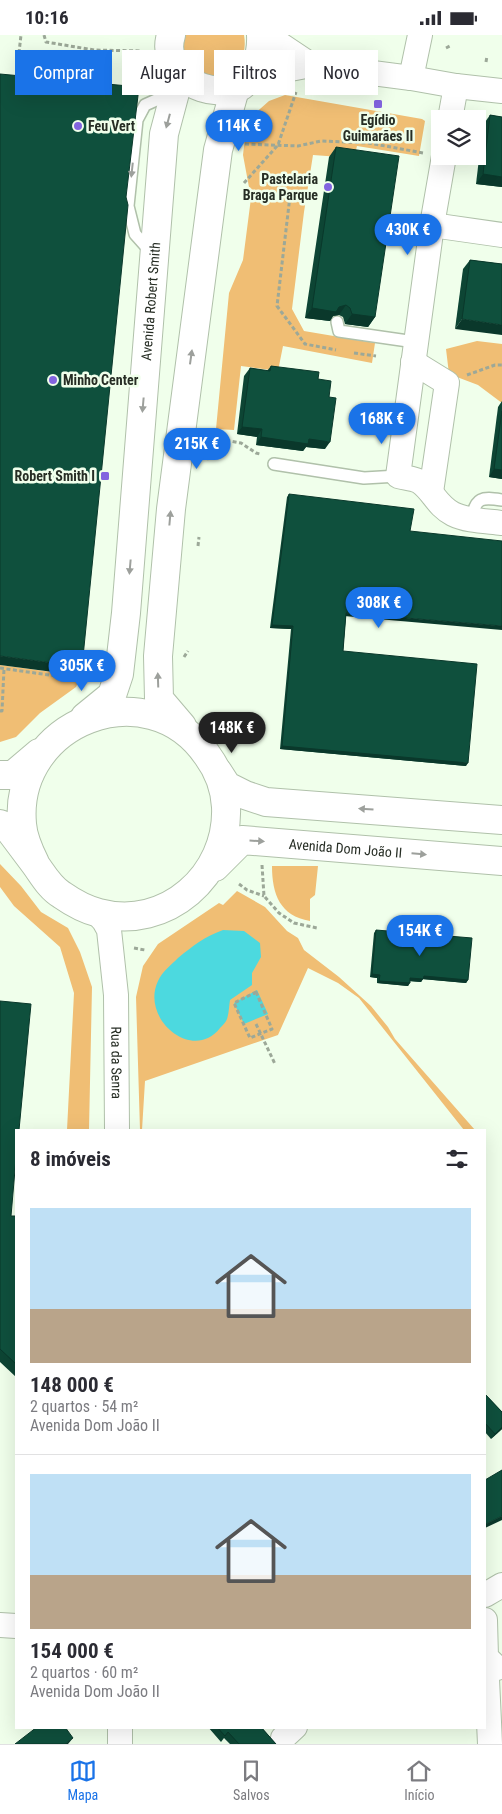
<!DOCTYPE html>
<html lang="pt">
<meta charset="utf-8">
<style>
body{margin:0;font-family:"Roboto Condensed",sans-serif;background:#f7f7f7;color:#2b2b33;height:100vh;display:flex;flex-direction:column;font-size:19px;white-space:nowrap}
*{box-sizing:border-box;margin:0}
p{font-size:16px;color:#7c7c81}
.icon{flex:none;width:28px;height:28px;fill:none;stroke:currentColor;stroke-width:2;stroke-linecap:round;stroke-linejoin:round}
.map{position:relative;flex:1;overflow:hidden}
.details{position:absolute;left:15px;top:1094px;width:471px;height:600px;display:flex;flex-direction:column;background:#fff;border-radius:0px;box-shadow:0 5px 20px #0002}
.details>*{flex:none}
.hud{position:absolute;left:15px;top:15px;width:472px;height:45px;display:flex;gap:10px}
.fabs{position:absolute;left:431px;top:75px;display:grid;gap:10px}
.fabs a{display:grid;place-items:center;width:55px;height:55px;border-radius:0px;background:#fff;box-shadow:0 5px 20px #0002;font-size:25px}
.price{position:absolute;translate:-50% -42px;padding:0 11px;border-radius:18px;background:#1a73e8;color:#fff;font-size:16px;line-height:32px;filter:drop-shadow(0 1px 2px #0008)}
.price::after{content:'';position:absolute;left:50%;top:30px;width:15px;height:11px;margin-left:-8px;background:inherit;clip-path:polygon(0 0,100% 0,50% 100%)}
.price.on{background:#222;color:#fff}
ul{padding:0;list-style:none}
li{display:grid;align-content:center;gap:10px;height:265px;padding:0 15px}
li+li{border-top:1px solid #e1e1e2}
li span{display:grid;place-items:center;height:155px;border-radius:0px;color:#555}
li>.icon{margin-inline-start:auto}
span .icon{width:90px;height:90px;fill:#fffc;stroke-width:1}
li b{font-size:21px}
h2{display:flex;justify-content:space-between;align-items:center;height:60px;padding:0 15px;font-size:21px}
.tag{padding:0 18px;border-radius:0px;background:#fff;box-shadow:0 5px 20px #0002;font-size:18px;line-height:45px}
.tag.on{background:#1a73e8;color:#fff}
.status{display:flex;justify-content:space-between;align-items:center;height:35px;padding:0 25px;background:#fff;direction:ltr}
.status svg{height:14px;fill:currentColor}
.tabs{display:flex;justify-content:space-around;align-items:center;height:70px;border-top:1px solid #e1e1e2;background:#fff;font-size:14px;color:#7c7c81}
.tabs a{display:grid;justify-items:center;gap:2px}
.tabs .on{color:#1a73e8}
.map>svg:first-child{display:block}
</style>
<div class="status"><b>10:16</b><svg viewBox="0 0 49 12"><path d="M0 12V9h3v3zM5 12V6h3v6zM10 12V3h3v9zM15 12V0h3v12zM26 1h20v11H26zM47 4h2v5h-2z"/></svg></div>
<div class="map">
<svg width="502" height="1709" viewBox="0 0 502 1709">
<rect width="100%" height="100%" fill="#f0ffeb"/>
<g fill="#f0be74">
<path d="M183 0H244C252 44 196 56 183 20 181 15 183 6 183 0Z"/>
<path d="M285 60 422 84 425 86 419 121 357 111 354 123 313 120 304 177 292 274 304 296 375 308 372 328 283 311 278 336 241 331 234 395 216 394 229 258 243 225 251 163 243 120 245 102 253 80 269 66Z"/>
<path d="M477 306 502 309V368L478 350 449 339 446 314Z"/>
<path d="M0 630 81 641 76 652 40 678 16 702 0 707Z"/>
<path d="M0 829 21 851 41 877 68 893 80 917 92 952 89 1095H67L74 958 60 912 14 871 0 852Z"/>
<path d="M272 831H318L315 860 310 864V886C280 881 272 859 272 831Z"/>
<path d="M237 856 265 872 287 896 298 903 304 915 339 942 371 971 388 992 395 1004 475 1095H464L359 963 338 948 308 933 278 1000 145 1046 142 1095H140L136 962 143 931 158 909 219 868 223 870Z"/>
</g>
<g fill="#4cd9df">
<path d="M223 895 244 896 260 908 261 922 252 938V950L230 965C229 971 229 978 227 984 226 987 223 990 220 993 193 1028 140 984 158 946 162 937 171 930 178 923 194 910 204 902 223 895Z"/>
<path d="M257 955 268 979 244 989 234 968Z"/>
</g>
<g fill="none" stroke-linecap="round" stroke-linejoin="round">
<defs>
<g id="lane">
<path d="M151 217 135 199 128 171 137 85 145 70 174 57"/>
<path d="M337 287 339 296 415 307"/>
<path d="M274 429 364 443 398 441"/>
<path d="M472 484C475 462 482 462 502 465"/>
</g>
<g id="street">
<path d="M266 0 311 30"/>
<path d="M249 42 311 30 411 43 456 51 502 56"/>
<path d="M411 43 420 0"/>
<path d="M450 84 456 51"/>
<path d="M444 121 432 190 398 441C404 443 414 443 420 447 433 456 437 471 453 479 467 486 486 486 502 488"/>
<path d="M432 190 502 200"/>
<path d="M413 327 447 348 431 457"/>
<path id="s1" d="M97 878 104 886 109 895 116 960 117 1095"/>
<path d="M485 1560 502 1550"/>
<path d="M485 1585 486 1622 497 1633"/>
<path d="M0 1590 16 1591"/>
<path d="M486 1622 490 1709"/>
<path d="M283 1703 295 1692"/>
<path d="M120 1709V1692"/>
</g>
<g id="secondary">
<path d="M171 0C161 32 195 59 224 55 227 55 233 55 236 54 255 45 262 19 261 0"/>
<path id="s2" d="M85 682 112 660 119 639 126 578 164 99 180 39"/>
<path d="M182 691 159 664 158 621 171 474 218 115 235 54"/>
<path d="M218 737 227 751 245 760 266 767 502 785"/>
<path d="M0 740H13L39 718"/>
<path d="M0 789 8 793C17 805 26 817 35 829 43 840 50 853 62 860 72 867 87 875 99 878 166 896 229 840 226 772 225 753 218 735 207 720 148 634 13 687 22 789 23 803 29 816 35 828"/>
<path id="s3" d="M215 832 242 805 502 826"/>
</g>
</defs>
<use href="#lane" stroke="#b0c1aa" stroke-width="14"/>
<use href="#street" stroke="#b0c1aa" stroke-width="26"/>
<use href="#secondary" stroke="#b0c1aa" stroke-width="30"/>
<g stroke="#9ca898" stroke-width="3" stroke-dasharray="4 2.5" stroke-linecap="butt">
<path d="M44 0 46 7 94 15 142 16"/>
<path d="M446 13 450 11"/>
<path d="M486 27 487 21"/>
<path d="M16 44 21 0"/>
<path d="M245 109 298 111 321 106 369 108 423 118"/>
<path d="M244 148 278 110 296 57"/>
<path d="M247 158 306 162"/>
<path d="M290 161 277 271 305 309 336 315"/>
<path d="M354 318 376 321"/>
<path d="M467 340 495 330H502"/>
<path d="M207 402 241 408 256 418 260 419"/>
<path d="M207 415 209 425"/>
<path d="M198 511 199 502"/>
<path d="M184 622 188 616"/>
<path d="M0 633 77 644 87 636H93"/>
<path d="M0 676H2L4 634"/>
<path d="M262 830 264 861 279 878 294 888 317 893"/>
<path d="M239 849 247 855 264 861"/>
<path d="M134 913 145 915"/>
<path d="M256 957 272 994 250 1003 234 968Z"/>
<path d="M256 989 275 1029"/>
</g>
<use href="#lane" stroke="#fff" stroke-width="11"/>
<use href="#street" stroke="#fff" stroke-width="24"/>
<use href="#secondary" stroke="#fff" stroke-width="28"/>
</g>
<g fill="#0d4534">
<path d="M490 80 502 82V152L476 149 483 90Z"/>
<path d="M336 112 375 282 368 292 345 289 343 282 339 280 333 281 330 286 305 283 329 122Z"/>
<path d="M470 225 502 229 455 294 463 234Z"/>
<path d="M271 331 318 344 329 362 325 414 306 412 303 416 256 410 257 402 237 399 244 341 250 333 267 336Z"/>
<path d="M502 366V444L489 442 498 372Z"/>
<path d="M289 459 346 581 343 616 466 731 280 714 291 594 270 593 287 462Z"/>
<path d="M376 895 468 945 466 948 423 944 421 947 410 946 408 951 377 948V943L370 942 374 898Z"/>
<path d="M0 966 11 1181H16V1342L0 1327Z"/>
<path d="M485 1359 502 1377V1394L491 1404 485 1397Z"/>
<path d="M208 1692H261L276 1709H230L224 1703 221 1707Z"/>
</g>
<g fill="#0a382b">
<path d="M483 139 502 142V152L476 149Z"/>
<path d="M346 270 339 280 333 281 330 286 305 283 312 273 339 272Z"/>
<path d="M352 279 375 282 368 292 345 289Z"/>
<path d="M462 284 502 290V300L455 294Z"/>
<path d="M242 392 262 394 257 402 237 399Z"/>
<path d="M261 402 309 404 330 407 325 414 306 412 303 416 256 410Z"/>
<path d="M494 434 502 435V444L489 442Z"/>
<path d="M346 578 502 591V595L344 581Z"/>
<path d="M272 590 293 591 291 594 270 593Z"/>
<path d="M0 621 82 632 76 640 0 630Z"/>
<path d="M282 711 468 728 466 731 280 714Z"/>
<path d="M372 939 380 940 377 943 370 942Z"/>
<path d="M424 941 468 945 466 948 421 944Z"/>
<path d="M410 943 423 944 421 947 408 946Z"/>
<path d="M379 946 410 948 408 951 377 948Z"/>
<path d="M502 1392V1394L491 1404 495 1399Z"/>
<path d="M502 1481V1485L485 1493V1491L486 1489Z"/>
<path d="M73 1703 68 1709H65Z"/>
</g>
<g fill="#0f503d" stroke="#0a382b">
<path d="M0 39 139 52 126 162 128 170 82 632 0 621Z"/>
<path d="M490 80 502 82V142L483 139Z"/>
<path d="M336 112 399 121 375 282 352 279 350 273 346 270 339 272 336 277 312 273Z"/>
<path d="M470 225 502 229V290L462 284Z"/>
<path d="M271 331 319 337 318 344 331 346 329 362 336 363 330 407 309 404 308 409 261 402 262 394 242 392 250 333 270 336Z"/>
<path d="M502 376V435L494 434Z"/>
<path d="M289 459 414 474 410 496 502 506V591L346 578 343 616 477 629 468 728 282 711 293 591 272 590Z"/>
<path d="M376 895 472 903 468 945 424 941 423 944 410 943V948L379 946 380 940 372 939Z"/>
<path d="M0 966 31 969 19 1095H16V1123L11 1181H16V1329L0 1314Z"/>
<path d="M485 1359 502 1377V1392L495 1399 485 1388Z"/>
<path d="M502 1435V1481L486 1489 485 1486V1445Z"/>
<path d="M37 1692H65L73 1703 65 1709H15Z"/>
<path d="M217 1692H261L276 1709H239L228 1697 225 1701Z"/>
</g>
<defs><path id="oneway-solid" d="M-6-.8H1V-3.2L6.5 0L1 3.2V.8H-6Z" transform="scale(1.25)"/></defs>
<g fill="#9da09c">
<use href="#oneway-solid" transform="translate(168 86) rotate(105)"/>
<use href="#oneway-solid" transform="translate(132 135) rotate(96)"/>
<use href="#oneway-solid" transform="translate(191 322) rotate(-82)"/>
<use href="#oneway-solid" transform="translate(143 370) rotate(95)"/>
<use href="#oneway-solid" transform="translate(170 483) rotate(-85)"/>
<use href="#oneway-solid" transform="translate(130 532) rotate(95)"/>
<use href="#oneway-solid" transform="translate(158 645) rotate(-92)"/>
<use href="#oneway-solid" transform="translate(366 774) rotate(-176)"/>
<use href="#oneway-solid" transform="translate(257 806) rotate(3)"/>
<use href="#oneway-solid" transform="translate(419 819) rotate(5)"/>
</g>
<g fill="#8264df" stroke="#f0ffeb" stroke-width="2">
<rect x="373" y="64" width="10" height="10" rx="2.5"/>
<circle cx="78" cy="91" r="5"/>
<circle cx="328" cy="152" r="5"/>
<circle cx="53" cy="345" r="5"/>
<rect x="100" y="436" width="10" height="10" rx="2.5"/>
</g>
<g text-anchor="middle" stroke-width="5" stroke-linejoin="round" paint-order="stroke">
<g font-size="14" font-weight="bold" fill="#262d24" stroke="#f0ffeb" text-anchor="start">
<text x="378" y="90" text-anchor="middle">Egídio<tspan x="378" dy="16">Guimarães II</tspan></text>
<text x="88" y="96">Feu Vert</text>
<text x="318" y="149" text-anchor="end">Pastelaria<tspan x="318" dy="16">Braga Parque</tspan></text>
<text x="63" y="350">Minho Center</text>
<text x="95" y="446" text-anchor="end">Robert Smith I</text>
</g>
<g font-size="14" fill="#262d24" stroke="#f0ffeb">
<text dy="5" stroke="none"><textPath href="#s2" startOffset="431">Avenida Robert Smith</textPath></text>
<text dy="5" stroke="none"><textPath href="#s3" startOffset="142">Avenida Dom João II</textPath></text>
<text dy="5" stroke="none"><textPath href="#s1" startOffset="154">Rua da Senra</textPath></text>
</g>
</g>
</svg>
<div class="fabs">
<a><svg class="icon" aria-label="layers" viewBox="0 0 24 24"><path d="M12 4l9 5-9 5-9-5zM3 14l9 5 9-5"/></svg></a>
</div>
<b class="price" style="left:239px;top:117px">114K €</b>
<b class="price" style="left:408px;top:221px">430K €</b>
<b class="price" style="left:382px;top:410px">168K €</b>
<b class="price" style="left:197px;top:435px">215K €</b>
<b class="price" style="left:379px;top:594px">308K €</b>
<b class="price" style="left:82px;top:657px">305K €</b>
<b class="price on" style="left:232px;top:719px">148K €</b>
<b class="price" style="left:420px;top:922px">154K €</b>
<div class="hud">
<a class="tag on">Comprar</a>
<a class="tag">Alugar</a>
<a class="tag">Filtros</a>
<a class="tag">Novo</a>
</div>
<section class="details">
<h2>8 imóveis<svg class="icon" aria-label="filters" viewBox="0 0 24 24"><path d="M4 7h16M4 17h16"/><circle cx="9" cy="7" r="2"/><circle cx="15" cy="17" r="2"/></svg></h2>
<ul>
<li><span style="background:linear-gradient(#bfe0f5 65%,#b9a48a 0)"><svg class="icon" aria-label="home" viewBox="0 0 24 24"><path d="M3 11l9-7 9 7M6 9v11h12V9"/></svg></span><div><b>148 000 €</b><p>2 quartos · 54 m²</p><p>Avenida Dom João II</p></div></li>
<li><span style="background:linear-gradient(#bfe0f5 65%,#b9a48a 0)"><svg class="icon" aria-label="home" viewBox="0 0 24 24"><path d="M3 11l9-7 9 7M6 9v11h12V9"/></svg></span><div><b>154 000 €</b><p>2 quartos · 60 m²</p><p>Avenida Dom João II</p></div></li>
</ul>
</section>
</div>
<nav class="tabs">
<a class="on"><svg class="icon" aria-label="map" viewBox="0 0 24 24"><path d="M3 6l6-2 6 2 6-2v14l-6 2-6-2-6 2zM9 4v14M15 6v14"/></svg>Mapa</a>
<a><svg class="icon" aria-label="saved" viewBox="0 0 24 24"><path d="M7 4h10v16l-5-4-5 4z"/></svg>Salvos</a>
<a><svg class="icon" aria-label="home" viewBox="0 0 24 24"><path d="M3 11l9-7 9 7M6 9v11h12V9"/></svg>Início</a>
</nav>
